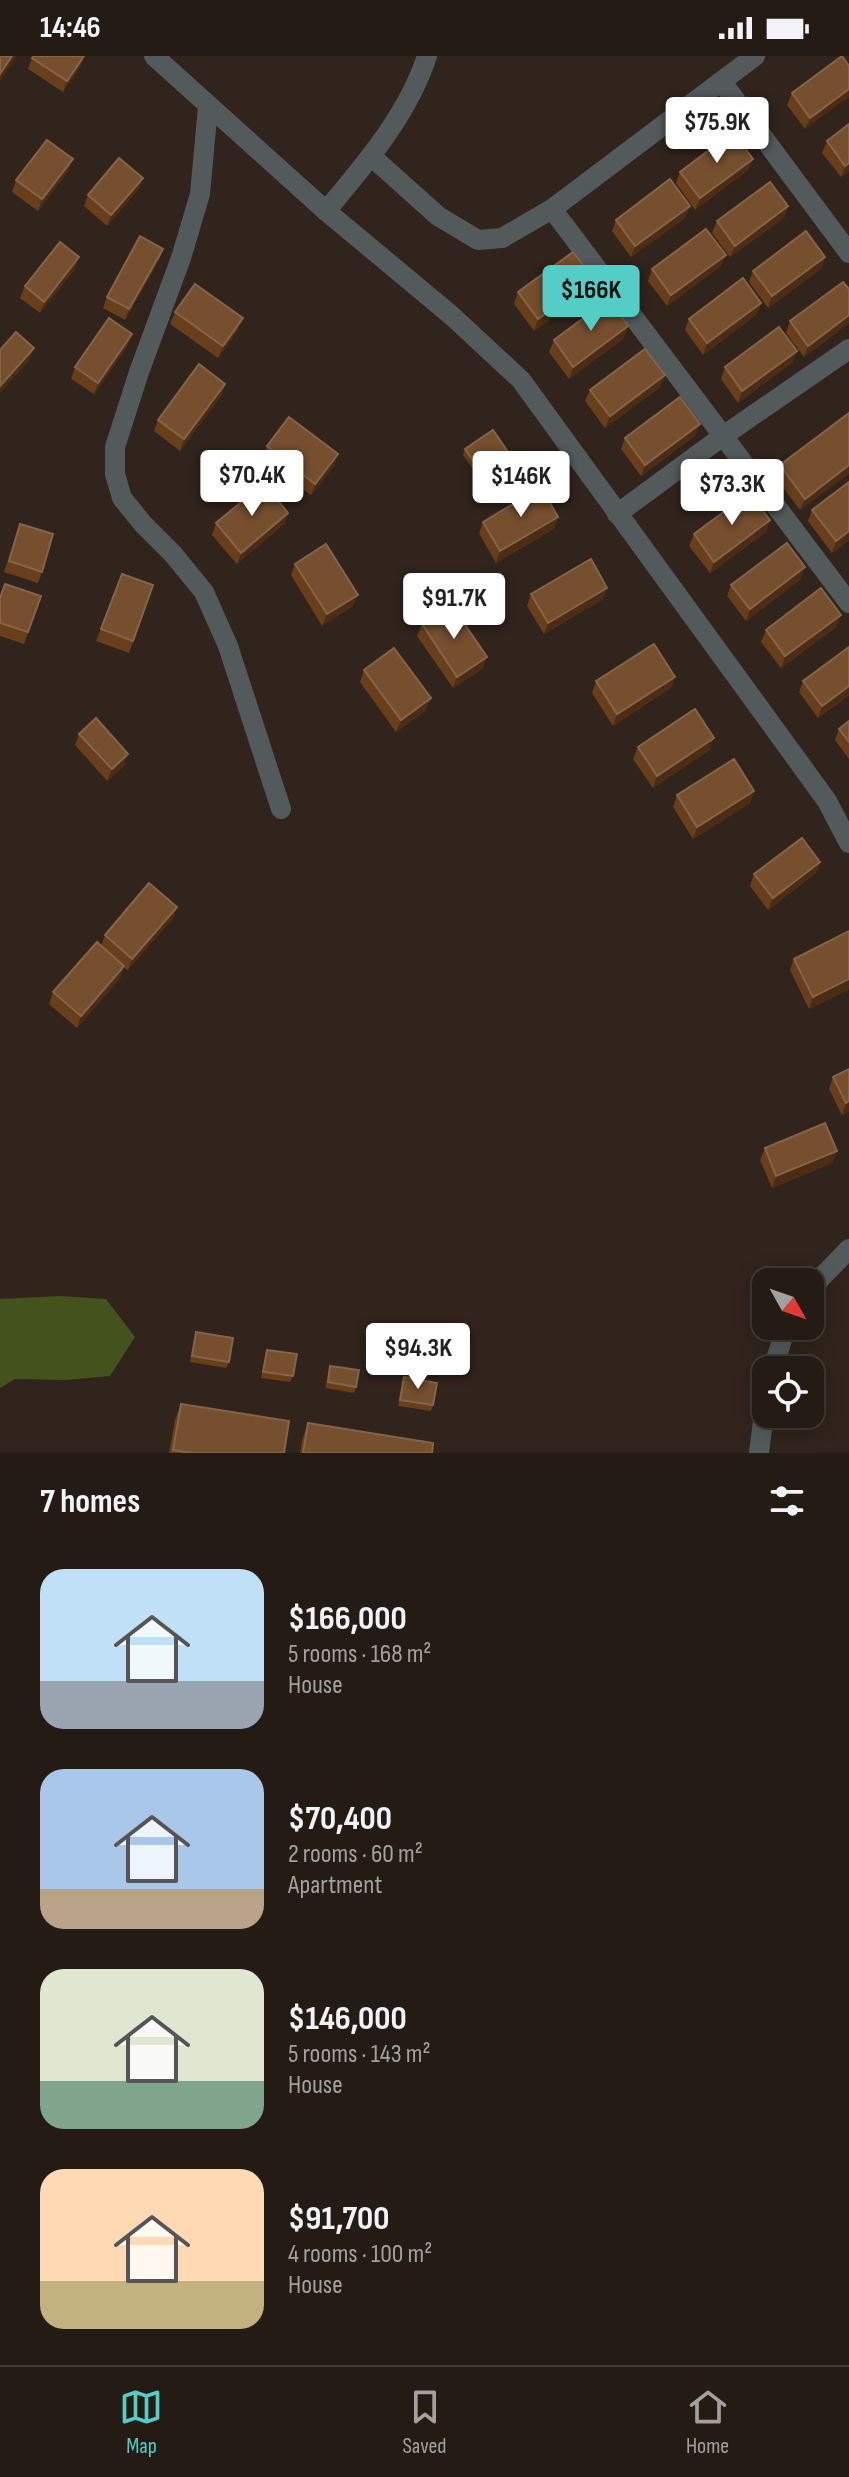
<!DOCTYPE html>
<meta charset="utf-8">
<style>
body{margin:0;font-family:"Sofia Sans Condensed",sans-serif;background:#2c241e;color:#f1f3f6;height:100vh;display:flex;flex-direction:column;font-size:30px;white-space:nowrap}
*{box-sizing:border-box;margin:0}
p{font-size:26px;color:#a3a1a0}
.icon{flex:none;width:44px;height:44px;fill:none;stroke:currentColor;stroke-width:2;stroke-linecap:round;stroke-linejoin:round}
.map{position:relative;height:1397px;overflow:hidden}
.drawer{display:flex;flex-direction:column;background:#241b15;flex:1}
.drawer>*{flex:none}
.needle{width:52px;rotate:130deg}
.controls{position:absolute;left:752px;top:1212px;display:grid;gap:16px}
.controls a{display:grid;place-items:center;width:72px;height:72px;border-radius:16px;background:#241b15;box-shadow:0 4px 20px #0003,0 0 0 2px #413934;font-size:40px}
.price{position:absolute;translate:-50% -68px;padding:0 18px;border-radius:8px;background:#fff;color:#222;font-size:26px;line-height:52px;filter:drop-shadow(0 2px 4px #0008)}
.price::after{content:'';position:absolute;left:50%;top:48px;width:24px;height:18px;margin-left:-12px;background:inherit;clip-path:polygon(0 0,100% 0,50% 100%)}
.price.selected{background:#54cdc6;color:#111}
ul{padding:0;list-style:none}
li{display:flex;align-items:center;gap:24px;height:200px;padding:0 40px}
li span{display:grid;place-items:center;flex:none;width:224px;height:160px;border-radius:24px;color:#555}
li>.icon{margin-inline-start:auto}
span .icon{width:96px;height:96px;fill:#fffc;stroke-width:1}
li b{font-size:34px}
h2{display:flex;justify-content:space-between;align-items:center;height:96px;padding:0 40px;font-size:34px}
.status{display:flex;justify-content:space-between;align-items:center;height:56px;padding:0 40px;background:#241b15;direction:ltr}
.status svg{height:22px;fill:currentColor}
.menu{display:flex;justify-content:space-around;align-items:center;height:112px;border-top:2px solid #413934;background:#241b15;font-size:22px;color:#a3a1a0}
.menu a{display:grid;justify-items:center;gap:4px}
.menu .selected{color:#54cdc6}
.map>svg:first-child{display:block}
</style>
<div class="status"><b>14:46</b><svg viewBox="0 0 49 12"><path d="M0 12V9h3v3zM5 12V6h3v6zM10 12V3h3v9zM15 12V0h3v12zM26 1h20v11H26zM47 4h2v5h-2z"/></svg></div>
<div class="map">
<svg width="849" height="1397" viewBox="0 0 849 1397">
<rect width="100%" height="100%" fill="#30241c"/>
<path fill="#44531d" d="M59 1240 106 1243 135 1281 110 1320 66 1324 15 1323 0 1332V1243Z"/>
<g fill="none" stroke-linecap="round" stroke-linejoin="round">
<g stroke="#525a5c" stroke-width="20">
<path d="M154 0 326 155 451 259 521 324 827 745 849 787"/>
<path d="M722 26 849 197"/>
<path d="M208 51 200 138 181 202 139 316 115 391V418L122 442 143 468 173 498 204 536 228 590 281 753"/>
<path d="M371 100 438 160 478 184 502 182 552 153 755 0"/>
<path d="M552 153 849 547"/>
<path d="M326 155C365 108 408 59 427 0"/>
<path d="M617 458 723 380 849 293"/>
<path d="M810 1233 849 1193"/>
<path d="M773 1314 786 1270"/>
<path d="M759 1397 766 1342"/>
</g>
</g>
<g fill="#683e1b">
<path d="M84 0 80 11 63 36 28 13 32 2Z"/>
<path d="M849 10 805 73 787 49 792 37Z"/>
<path d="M827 85 849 115 841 121 822 97Z"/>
<path d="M73 103 68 115 38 155 12 136 16 124Z"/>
<path d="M753 103 748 114 695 154 676 127 680 116Z"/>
<path d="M138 134 107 170 84 150 88 139Z"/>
<path d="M690 150 685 162 631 201 612 175 616 164Z"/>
<path d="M788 150 784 162 730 201 712 177 717 165Z"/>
<path d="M163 193 159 204 125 264 103 252 107 241Z"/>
<path d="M726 199 721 210 667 250 648 225 652 213Z"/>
<path d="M825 201 821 213 768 252 749 226 753 215Z"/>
<path d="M75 213 40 257 20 242 25 230Z"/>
<path d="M849 233V267L804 301 786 277 790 265Z"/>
<path d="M589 234 534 275 514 248 518 236Z"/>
<path d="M761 247 757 258 703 299 685 274 689 263Z"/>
<path d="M175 256 238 274 218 302 170 268Z"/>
<path d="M624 282 569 323 549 296 554 284Z"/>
<path d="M128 289 94 338 71 323 75 311Z"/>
<path d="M793 306 738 347 721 323 725 311Z"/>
<path d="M665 319 660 331 605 372 585 345 590 334Z"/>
<path d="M225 328 221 340 180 395 154 375 158 364Z"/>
<path d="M849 357 800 454 775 421 780 409Z"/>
<path d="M696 379 641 420 621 393 625 382Z"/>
<path d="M267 390 334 410 311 439 262 402Z"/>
<path d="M465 393 506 402 478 421 463 399Z"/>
<path d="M812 454 849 484 832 497 808 465Z"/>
<path d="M288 457 284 468 237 508 212 479 216 467Z"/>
<path d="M558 461 554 473 496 507 479 477 483 466Z"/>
<path d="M770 464 766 476 710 517 689 490 694 478Z"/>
<path d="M20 468 42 516 38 527 4 516Z"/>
<path d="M295 508 353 550 322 570 291 519Z"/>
<path d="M122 518 153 529 129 597 96 585Z"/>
<path d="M801 523 746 565 727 540 731 529Z"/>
<path d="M607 532 603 543 544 578 527 550 531 538Z"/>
<path d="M41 540 24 588 0 580V542Z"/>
<path d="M841 559 836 571 781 612 761 586 766 574Z"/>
<path d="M422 568 483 612 453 632 417 580Z"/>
<path d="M849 591V639L818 662 799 636 803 625Z"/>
<path d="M364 614 426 654 396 676 360 626Z"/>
<path d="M675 621 671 632 613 670 592 637 596 625Z"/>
<path d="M849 665V703L835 684 839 673Z"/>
<path d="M79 678 124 710 107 725 75 689Z"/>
<path d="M638 691 710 694 653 732 633 703Z"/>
<path d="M754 735 750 747 693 783 673 751 677 739Z"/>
<path d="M816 817 768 854 750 830 754 818Z"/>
<path d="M177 851 173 862 128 914 124 911 120 922 77 972 49 948 53 936 101 890 105 879Z"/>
<path d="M849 875V933L809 953 790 914 794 903Z"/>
<path d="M849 1013V1055L842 1059 829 1033 833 1021Z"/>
<path d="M765 1092 837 1095 832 1107 772 1132 760 1104Z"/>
<path d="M196 1276 229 1306 226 1312 190 1306Z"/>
<path d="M267 1294 293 1320 290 1326 261 1322Z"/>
<path d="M330 1310 356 1331 354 1337 325 1332Z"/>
<path d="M404 1321 433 1349 431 1355 398 1350Z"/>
<path d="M181 1348 284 1397H169L175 1364Z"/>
<path d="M308 1367 432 1397H300L302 1384Z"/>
</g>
<g fill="#4c2d13">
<path d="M12 0H17L0 25V18Z"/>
<path d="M84 0 80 11 63 36 67 25Z"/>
<path d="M849 33V41L805 73 810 62Z"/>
<path d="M73 103 68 115 38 155 42 143Z"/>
<path d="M753 103 748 114 695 154 700 142Z"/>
<path d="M849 107V115L841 121 845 110Z"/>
<path d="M143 122 138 134 107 170 111 159Z"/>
<path d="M690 150 685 162 631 201 635 190Z"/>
<path d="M788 150 784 162 730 201 735 190Z"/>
<path d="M163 193 159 204 125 264 129 253Z"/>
<path d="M726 199 721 210 667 250 671 239Z"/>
<path d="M79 201 75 213 40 257 44 246Z"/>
<path d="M825 201 821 213 768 252 772 240Z"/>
<path d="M593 222 589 234 534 275 538 263Z"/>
<path d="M761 247 757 258 703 299 707 287Z"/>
<path d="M849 259V267L804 301 808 290Z"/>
<path d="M243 262 238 274 218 302 223 290Z"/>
<path d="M628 270 624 282 569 323 573 311Z"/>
<path d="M132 278 128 289 94 338 98 327Z"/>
<path d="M34 292 30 304 0 337V330Z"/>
<path d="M797 295 793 306 738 347 742 335Z"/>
<path d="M665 319 660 331 605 372 610 360Z"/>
<path d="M225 328 221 340 180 395 184 383Z"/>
<path d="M700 368 696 379 641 420 645 409Z"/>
<path d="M508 396 506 402 478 421 480 415Z"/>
<path d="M338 398 334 410 311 439 315 428Z"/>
<path d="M849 409V418L800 454 805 443Z"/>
<path d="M288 457 284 468 237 508 241 497Z"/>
<path d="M558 461 554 473 496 507 500 495Z"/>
<path d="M770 464 766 476 710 517 714 506Z"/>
<path d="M849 475V484L832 497 836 485Z"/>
<path d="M805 511 801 523 746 565 750 553Z"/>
<path d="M607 532 603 543 544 578 548 567Z"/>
<path d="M358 539 353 550 322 570 327 558Z"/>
<path d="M841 559 836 571 781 612 785 600Z"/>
<path d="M487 601 483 612 453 632 457 621Z"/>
<path d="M675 621 671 632 613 670 617 658Z"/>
<path d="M849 630V639L818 662 822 650Z"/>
<path d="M431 642 426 654 396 676 401 664Z"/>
<path d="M714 682 710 694 653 732 657 720Z"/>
<path d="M128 698 124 710 107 725 112 713Z"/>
<path d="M754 735 750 747 693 783 697 771Z"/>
<path d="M820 806 816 817 768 854 773 842Z"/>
<path d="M177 851 173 862 128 914 132 903Z"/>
<path d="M124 910 120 922 77 972 81 960Z"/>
<path d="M849 923V933L809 953 813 941Z"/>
<path d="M849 1045V1055L842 1059 846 1047Z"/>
<path d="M837 1095 832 1107 772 1132 776 1120Z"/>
</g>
<g fill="#754f2e" stroke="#856448" stroke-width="2">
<path d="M0 0H12L0 18Z"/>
<path d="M34 0H84L67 25 32 2Z"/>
<path d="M842 0 849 10V33L810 62 792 37Z"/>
<path d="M849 68V107L845 110 827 85Z"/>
<path d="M733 76 753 103 700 142 680 116Z"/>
<path d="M47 84 73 103 42 143 16 124Z"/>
<path d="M119 102 143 122 111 159 88 139Z"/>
<path d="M670 123 690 150 635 190 616 164Z"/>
<path d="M770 126 788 150 735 190 717 165Z"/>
<path d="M706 173 726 199 671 239 652 213Z"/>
<path d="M806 175 825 201 772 240 753 215Z"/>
<path d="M140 180 163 193 129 253 107 241Z"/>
<path d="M60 186 79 201 44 246 25 230Z"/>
<path d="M573 196 593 222 538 263 518 236Z"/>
<path d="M743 222 761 247 707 287 689 263Z"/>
<path d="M843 226 849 233V259L808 290 790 265Z"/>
<path d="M195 228 243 262 223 290 175 256Z"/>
<path d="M609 243 628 270 573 311 554 284Z"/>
<path d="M109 262 132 278 98 327 75 311Z"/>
<path d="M779 271 797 295 742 335 725 311Z"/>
<path d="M16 276 34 292 0 330V294Z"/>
<path d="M645 293 665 319 610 360 590 334Z"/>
<path d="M199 308 225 328 184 383 158 364Z"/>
<path d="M680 341 700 368 645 409 625 382Z"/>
<path d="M849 357V409L805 443 780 409Z"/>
<path d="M289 361 338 398 315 428 267 390Z"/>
<path d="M493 374 508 396 480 415 465 393Z"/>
<path d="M849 426V475L836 485 812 454Z"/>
<path d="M264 427 288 457 241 497 216 467Z"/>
<path d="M541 431 558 461 500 495 483 466Z"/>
<path d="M749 437 770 464 714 506 694 478Z"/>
<path d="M20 468 53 478 42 516 9 505Z"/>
<path d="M787 487 805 511 750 553 731 529Z"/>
<path d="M326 488 358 539 327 558 295 508Z"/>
<path d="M591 503 607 532 548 567 531 538Z"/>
<path d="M122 518 153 529 133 585 101 573Z"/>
<path d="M5 528 41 540 28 576 0 567V542Z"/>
<path d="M821 532 841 559 785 600 766 574Z"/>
<path d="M451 548 487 601 457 621 422 568Z"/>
<path d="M654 588 675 621 617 658 596 625Z"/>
<path d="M849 591V630L822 650 803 625Z"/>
<path d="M394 592 431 642 401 664 364 614Z"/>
<path d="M695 653 714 682 657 720 638 691Z"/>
<path d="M96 662 128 698 112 713 79 678Z"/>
<path d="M849 665V686L839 673Z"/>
<path d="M734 703 754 735 697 771 677 739Z"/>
<path d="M802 782 820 806 773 842 754 818Z"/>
<path d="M149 827 177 851 132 903 105 879Z"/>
<path d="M849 875V923L813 941 794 903Z"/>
<path d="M97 886 124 910 81 960 53 936Z"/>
<path d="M849 1013V1045L846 1047 833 1021Z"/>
<path d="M825 1067 837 1095 776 1120 765 1092Z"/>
<path d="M196 1276 233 1282 229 1306 192 1300Z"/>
<path d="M267 1294 297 1298 293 1320 263 1316Z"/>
<path d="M330 1310 359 1314 356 1331 328 1326Z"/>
<path d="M404 1321 437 1327 433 1349 400 1344Z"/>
<path d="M181 1348 289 1365 284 1397H190L173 1394Z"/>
<path d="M308 1367 433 1387 432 1397H303Z"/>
</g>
</svg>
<div class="controls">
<a><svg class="needle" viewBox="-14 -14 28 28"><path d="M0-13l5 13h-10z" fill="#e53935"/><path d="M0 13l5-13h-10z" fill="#a3a1a0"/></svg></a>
<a><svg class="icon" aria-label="locate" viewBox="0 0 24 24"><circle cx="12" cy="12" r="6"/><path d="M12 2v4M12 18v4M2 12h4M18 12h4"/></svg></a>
</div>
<b class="price" style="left:717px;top:109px">$75.9K</b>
<b class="price selected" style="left:591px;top:277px">$166K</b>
<b class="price" style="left:252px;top:462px">$70.4K</b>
<b class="price" style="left:521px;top:463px">$146K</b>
<b class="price" style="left:732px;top:471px">$73.3K</b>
<b class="price" style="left:454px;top:585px">$91.7K</b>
<b class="price" style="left:418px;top:1335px">$94.3K</b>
</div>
<section class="drawer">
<h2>7 homes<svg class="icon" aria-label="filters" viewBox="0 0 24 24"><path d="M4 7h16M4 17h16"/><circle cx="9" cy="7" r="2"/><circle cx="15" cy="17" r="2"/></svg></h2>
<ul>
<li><span style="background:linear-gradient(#bfe0f5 70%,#9aa5b1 0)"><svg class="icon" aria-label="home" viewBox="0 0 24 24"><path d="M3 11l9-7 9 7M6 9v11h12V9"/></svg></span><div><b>$166,000</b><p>5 rooms · 168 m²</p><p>House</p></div></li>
<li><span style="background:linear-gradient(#a9c7e8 75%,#b9a48a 0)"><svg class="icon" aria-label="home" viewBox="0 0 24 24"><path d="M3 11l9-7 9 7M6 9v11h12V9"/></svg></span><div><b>$70,400</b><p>2 rooms · 60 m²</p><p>Apartment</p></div></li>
<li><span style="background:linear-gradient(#dfe7d0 70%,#7fa58c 0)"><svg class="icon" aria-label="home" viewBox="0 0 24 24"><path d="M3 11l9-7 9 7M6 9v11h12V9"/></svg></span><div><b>$146,000</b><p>5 rooms · 143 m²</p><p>House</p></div></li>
<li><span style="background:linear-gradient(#ffd9b3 70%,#c2b280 0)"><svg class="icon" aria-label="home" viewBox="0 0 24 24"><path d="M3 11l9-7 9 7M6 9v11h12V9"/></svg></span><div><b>$91,700</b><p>4 rooms · 100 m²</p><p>House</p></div></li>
</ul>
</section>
<nav class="menu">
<a class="selected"><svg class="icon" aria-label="map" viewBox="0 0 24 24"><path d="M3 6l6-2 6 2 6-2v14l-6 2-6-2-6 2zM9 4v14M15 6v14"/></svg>Map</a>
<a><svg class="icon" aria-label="saved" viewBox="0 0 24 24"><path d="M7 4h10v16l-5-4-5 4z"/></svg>Saved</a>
<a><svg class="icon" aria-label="home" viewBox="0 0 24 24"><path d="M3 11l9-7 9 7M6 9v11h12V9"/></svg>Home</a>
</nav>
